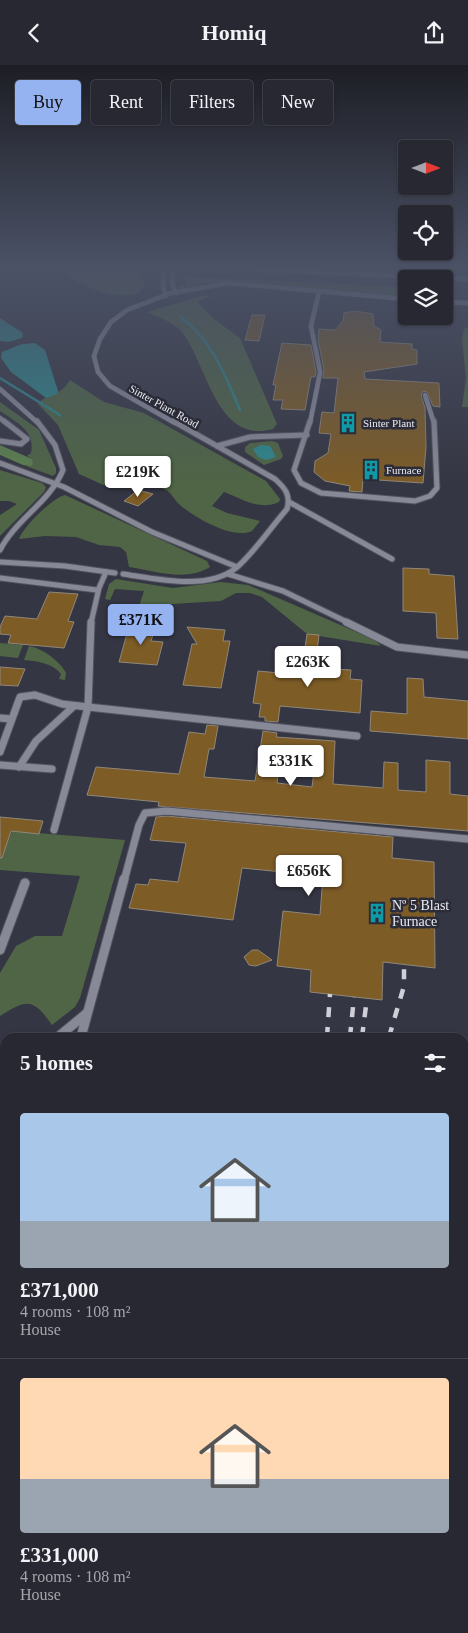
<!DOCTYPE html>
<meta charset="utf-8">
<style>
body{margin:0;font-family:Georgia,serif;background:#30303a;color:#f1f3f6;height:100vh;display:flex;flex-direction:column;font-size:19px;white-space:nowrap}
*{box-sizing:border-box;margin:0}
p{font-size:16px;color:#a5a6ac}
.icon{flex:none;width:28px;height:28px;fill:none;stroke:currentColor;stroke-width:2;stroke-linecap:round;stroke-linejoin:round}
.map{position:relative;flex:1;overflow:hidden}
.panel{position:absolute;left:0px;top:968px;width:469px;height:601px;display:flex;flex-direction:column;background:#282832;border-radius:15px 15px 0 0;box-shadow:0 1px 4px #0004,0 0 0 1px #44444d}
.panel>*{flex:none}
.hud{position:absolute;left:15px;top:15px;width:439px;height:45px;display:flex;gap:10px}
.needle{width:32px;rotate:90deg}
.fabs{position:absolute;left:398px;top:75px;display:grid;gap:10px}
.fabs a{display:grid;place-items:center;width:55px;height:55px;border-radius:5px;background:#282832;box-shadow:0 1px 4px #0004,0 0 0 1px #44444d;font-size:25px}
.price{position:absolute;translate:-50% -42px;padding:0 11px;border-radius:5px;background:#fff;color:#222;font-size:16px;line-height:32px;filter:drop-shadow(0 1px 2px #0008)}
.price::after{content:'';position:absolute;left:50%;top:30px;width:15px;height:11px;margin-left:-8px;background:inherit;clip-path:polygon(0 0,100% 0,50% 100%)}
.price.active{background:#95b2f1;color:#111}
ul{padding:0;list-style:none}
li{display:grid;align-content:center;gap:10px;height:265px;padding:0 20px}
li+li{border-top:1px solid #44444d}
li span{display:grid;place-items:center;height:155px;border-radius:5px;color:#555}
li>.icon{margin-inline-start:auto}
span .icon{width:90px;height:90px;fill:#fffc;stroke-width:1}
li b{font-size:21px}
h2{display:flex;justify-content:space-between;align-items:center;height:60px;padding:0 20px;font-size:21px}
.pill{padding:0 18px;border-radius:5px;background:#282832;box-shadow:0 1px 4px #0004,0 0 0 1px #44444d;font-size:18px;line-height:45px}
.pill.active{background:#95b2f1;color:#111}
header{display:flex;justify-content:space-between;align-items:center;height:65px;padding:0 20px;background:#282832;font-size:22px;font-weight:600}
.map>svg:first-child{display:block}
</style>
<header><svg class="icon" aria-label="back" viewBox="0 0 24 24"><path d="M15 5l-7 7 7 7"/></svg>Homiq<svg class="icon" aria-label="share" viewBox="0 0 24 24"><path d="M12 15V3M7 8l5-5 5 5M5 13v7h14v-7"/></svg></header>
<div class="map">
<svg width="468" height="1568" viewBox="0 0 468 1568">
<rect width="100%" height="100%" fill="#353643"/>
<g fill="#4f6546">
<path d="M61 201H103L140 209 145 220 139 228C116 236 86 223 67 210V205Z"/>
<path d="M185 212 406 222V232L238 216 205 218 179 224 178 220H187Z"/>
<path d="M205 230 209 232 199 236V239L214 254 240 273 277 359 273 364C215 380 207 296 181 266 172 257 159 252 147 247Z"/>
<path d="M468 262V342H462L466 313 462 274 464 264Z"/>
<path d="M70 315 104 337 144 348 266 416 280 434 279 437C260 446 242 434 224 427L212 441 227 448 260 456 252 466C233 475 193 452 179 439 174 435 172 428 166 425 153 419 136 415 122 411L108 422 79 409 58 360 38 339C46 328 60 332 70 315Z"/>
<path d="M0 337 39 365 56 403V408L53 411 23 400 28 401 32 394 27 391 31 388C36 366 16 357 0 346Z"/>
<path d="M272 376 278 378 283 391 281 394 264 400 245 387V382L250 378Z"/>
<path d="M0 405 42 418 46 422 44 427 0 471V450L17 439 9 436H0Z"/>
<path d="M65 430 207 496 210 502C186 517 155 506 129 502L126 487 120 482 99 480 76 472 45 471 19 474C23 462 52 433 65 430Z"/>
<path d="M116 514 173 523 221 517 248 520 375 575 381 581 307 569 262 532 250 528H236L221 536 139 541 144 526 115 524 110 535 105 534 109 519Z"/>
<path d="M0 578 23 580 18 593 0 591Z"/>
<path d="M29 581C42 583 60 596 66 608L65 615 59 614 61 609C52 598 37 596 24 595Z"/>
<path d="M12 766 125 775 80 933 75 942 52 960C33 933 27 934 0 951V908L16 881 35 871H62L80 811 0 805V780H6Z"/>
</g>
<path fill="#5c7f4e" d="M0 380 32 394 33 399 31 401 23 400 0 390Z"/>
<g fill="#2e878c">
<path d="M0 253 23 268 22 273 8 277 0 276Z"/>
<path d="M35 278 45 285 58 326 57 329 46 333 11 307 1 293 2 287 22 279Z"/>
<path d="M261 380 270 381 276 392 266 395 258 392 253 384Z"/>
</g>
<g fill="none" stroke-linecap="round" stroke-linejoin="round">
<g stroke="#2e878c" stroke-width="2.5">
<path d="M180 251C212 276 225 309 240 345"/>
<path d="M0 313 60 350"/>
</g>
</g>
<g fill="#7d5c26" stroke="#90877a" fill-rule="evenodd">
<path d="M355 246 373 249 374 261 381 265 380 277 412 279V284L417 285V299L364 307 365 314 439 318 440 342 433 341 427 327 423 326 421 330 425 343 426 382 423 418 363 414 362 427 349 426 350 421 325 416 314 407 315 396 328 388 331 369 319 368 322 347 334 348 338 313H323L324 305 318 274 319 264 335 265 343 256 344 248Z"/>
<path d="M252 250H265L259 276 245 275Z"/>
<path d="M282 278 311 280 316 307 315 312H311L305 345 281 344 283 335H273L276 320H273Z"/>
<path d="M138 425 153 429 138 441 124 436Z"/>
<path d="M403 503 429 504V509L454 511 458 574 437 573 436 548 403 546Z"/>
<path d="M49 527 78 529 68 556 74 557 64 583 8 578 11 570 0 569V562L5 551 37 554Z"/>
<path d="M130 558 156 560 151 576 163 577 157 600 119 597Z"/>
<path d="M187 562 225 565 223 576H230L221 623 183 620 192 579H197Z"/>
<path d="M307 569 319 570 315 603 351 605 350 614 362 615 360 648 280 641 278 657 265 656V652H259L261 639 253 638 258 606 301 610Z"/>
<path d="M0 602 25 604 18 621 0 620Z"/>
<path d="M407 613 423 614 424 632 468 636V674L370 666 371 646 407 649Z"/>
<path d="M207 660 218 661 214 684H209L204 712 255 716 263 666 277 668 276 672 335 676 333 719 383 723 384 697 398 698V725L426 727V695L450 697V729L468 731V766L158 741 159 737 87 730 96 702 179 709 189 667 205 669ZM280 695 315 698 312 722 277 718Z"/>
<path d="M167 751 393 772 392 793 434 797 435 903 383 897 382 935 310 927 311 905 277 901 283 846 320 850 323 811 242 803 233 855 129 843 136 819 148 820 150 814 178 817 186 778 150 775 156 752Z"/>
<path d="M0 752 43 756 39 769 11 766 2 793H0Z"/>
<path d="M252 885H258L272 895 256 901 249 900 244 892Z"/>
</g>
<g fill="none" stroke-linecap="round" stroke-linejoin="round">
<defs>
<g id="service-far4">
<path d="M164 201 163 222 166 231"/>
<path d="M174 201C172 210 170 221 177 228"/>
<path d="M185 201 468 214"/>
<path d="M319 227 311 261 320 306"/>
<path d="M444 237 468 238"/>
<path d="M0 324 38 358"/>
<path d="M425 330 434 358"/>
<path d="M0 353 6 358"/>
<path d="M175 358 110 321 98 307 94 291 100 274 111 257 127 245 171 228 229 218 406 234"/>
<path d="M310 358 320 308"/>
</g>
<g id="service-far3">
<path d="M310 356 294 405 301 418 321 428 415 436 430 431 437 423 434 356"/>
<path d="M0 376 21 379 27 374 4 356"/>
<path d="M217 381 250 372 307 370"/>
<path d="M0 398 64 422 152 467 237 502"/>
<path d="M289 437 392 494"/>
<path d="M0 485C16 454 50 437 63 405L55 380 37 356"/>
<path d="M0 497 65 501 115 508"/>
<path d="M123 509C157 514 207 526 236 503 254 488 271 462 287 444 291 430 285 423 275 414L173 356"/>
<path d="M228 509 283 526 349 558"/>
<path d="M0 513 97 525"/>
<path d="M91 558 99 523 106 507"/>
</g>
<g id="service-far2">
<path d="M91 557 88 642 357 671"/>
<path d="M346 557 397 582 468 590"/>
<path d="M0 653 11 654"/>
<path d="M0 687 20 632 35 630 62 639 88 642 54 765"/>
<path d="M0 700 52 704"/>
<path d="M19 702 36 676 74 641"/>
<path d="M124 816 139 760 145 748 167 746 468 774"/>
</g>
<g id="service-far1">
<path d="M0 885 25 818"/>
<path d="M58 972 87 948"/>
<path d="M81 972 124 814"/>
<path d="M0 1036 5 1026"/>
<path d="M0 1114 5 1115"/>
<path d="M464 1138H468"/>
</g>
<g id="service">
<path d="M464 1307 468 1310"/>
<path d="M0 1394 5 1392"/>
<path d="M156 1564 157 1568"/>
<path d="M355 1564V1568"/>
<path d="M208 1568 224 1564"/>
</g>
</defs>
<use href="#service-far4" stroke="#52535e" stroke-width="5.5"/>
<use href="#service-far3" stroke="#52535e" stroke-width="7"/>
<use href="#service-far2" stroke="#52535e" stroke-width="9"/>
<use href="#service-far1" stroke="#52535e" stroke-width="11"/>
<use href="#service" stroke="#52535e" stroke-width="14"/>
<use href="#service-far4" stroke="#888997" stroke-width="4.5"/>
<use href="#service-far3" stroke="#888997" stroke-width="5"/>
<use href="#service-far2" stroke="#888997" stroke-width="7"/>
<use href="#service-far1" stroke="#888997" stroke-width="9"/>
<use href="#service" stroke="#888997" stroke-width="11"/>
<g stroke="#cecfd8" stroke-width="4.5" stroke-dasharray="10 10" stroke-linecap="butt">
<path d="M327 972 330 929"/>
<path d="M350 972 354 932"/>
<path d="M362 972 367 933"/>
<path d="M389 972 404 921V899"/>
</g>
<g stroke="#cecfd8" stroke-width="5.5" stroke-dasharray="13 13" stroke-linecap="butt">
<path d="M407 1564V1568"/>
<path d="M424 1564 425 1568"/>
<path d="M435 1564 437 1568"/>
</g>
</g>
<linearGradient id="sky" x2="0" y2="1"><stop stop-color="#1d1e25"/><stop offset="0.48" stop-color="#4b5266"/><stop offset="1" stop-color="#4b5266" stop-opacity="0"/></linearGradient>
<rect width="468" height="420" fill="url(#sky)"/>
<defs>
<symbol id="building-bare" viewBox="-9 -9 18 18"><path d="M-4-6H4V6H1V3H-1V6H-4ZM-2.5-4.3h1.7v1.8h-1.7ZM.8-4.3h1.7v1.8H.8ZM-2.5-1h1.7V.8h-1.7ZM.8-1h1.7V.8H.8Z" fill="#0f9aa8" stroke="#2b2c38" stroke-width="2.5" paint-order="stroke"/></symbol>
</defs>
<g fill-rule="evenodd">
<use href="#building-bare" x="334" y="344" width="28" height="28"/>
<use href="#building-bare" x="357" y="391" width="28" height="28"/>
<use href="#building-bare" x="363" y="834" width="28" height="28"/>
</g>
<g text-anchor="middle" stroke-width="5" stroke-linejoin="round" paint-order="stroke">
<g font-size="11" fill="#eaebf3" stroke="#2b2c38">
<text transform="translate(164 341) rotate(29)" y="4">Sinter Plant Road</text>
</g>
<g font-size="11" fill="#eaebf3" stroke="#2b2c38" text-anchor="start">
<text x="363" y="362">Sinter Plant</text>
<text x="386" y="409">Furnace</text>
</g>
<g font-size="14" fill="#eaebf3" stroke="#2b2c38" text-anchor="start">
<text x="392" y="845">Nº 5 Blast<tspan x="392" dy="16">Furnace</tspan></text>
</g>
</g>
</svg>
<div class="fabs">
<a><svg class="needle" viewBox="-14 -14 28 28"><path d="M0-13l5 13h-10z" fill="#e53935"/><path d="M0 13l5-13h-10z" fill="#a5a6ac"/></svg></a>
<a><svg class="icon" aria-label="locate" viewBox="0 0 24 24"><circle cx="12" cy="12" r="6"/><path d="M12 2v4M12 18v4M2 12h4M18 12h4"/></svg></a>
<a><svg class="icon" aria-label="layers" viewBox="0 0 24 24"><path d="M12 4l9 5-9 5-9-5zM3 14l9 5 9-5"/></svg></a>
</div>
<b class="price" style="left:138px;top:433px">£219K</b>
<b class="price active" style="left:141px;top:581px">£371K</b>
<b class="price" style="left:308px;top:623px">£263K</b>
<b class="price" style="left:291px;top:722px">£331K</b>
<b class="price" style="left:309px;top:832px">£656K</b>
<div class="hud">
<a class="pill active">Buy</a>
<a class="pill">Rent</a>
<a class="pill">Filters</a>
<a class="pill">New</a>
</div>
<section class="panel">
<h2>5 homes<svg class="icon" aria-label="filters" viewBox="0 0 24 24"><path d="M4 7h16M4 17h16"/><circle cx="9" cy="7" r="2"/><circle cx="15" cy="17" r="2"/></svg></h2>
<ul>
<li><span style="background:linear-gradient(#a9c7e8 70%,#9aa5b1 0)"><svg class="icon" aria-label="home" viewBox="0 0 24 24"><path d="M3 11l9-7 9 7M6 9v11h12V9"/></svg></span><div><b>£371,000</b><p>4 rooms · 108 m²</p><p>House</p></div></li>
<li><span style="background:linear-gradient(#ffd9b3 65%,#9aa5b1 0)"><svg class="icon" aria-label="home" viewBox="0 0 24 24"><path d="M3 11l9-7 9 7M6 9v11h12V9"/></svg></span><div><b>£331,000</b><p>4 rooms · 108 m²</p><p>House</p></div></li>
</ul>
</section>
</div>
